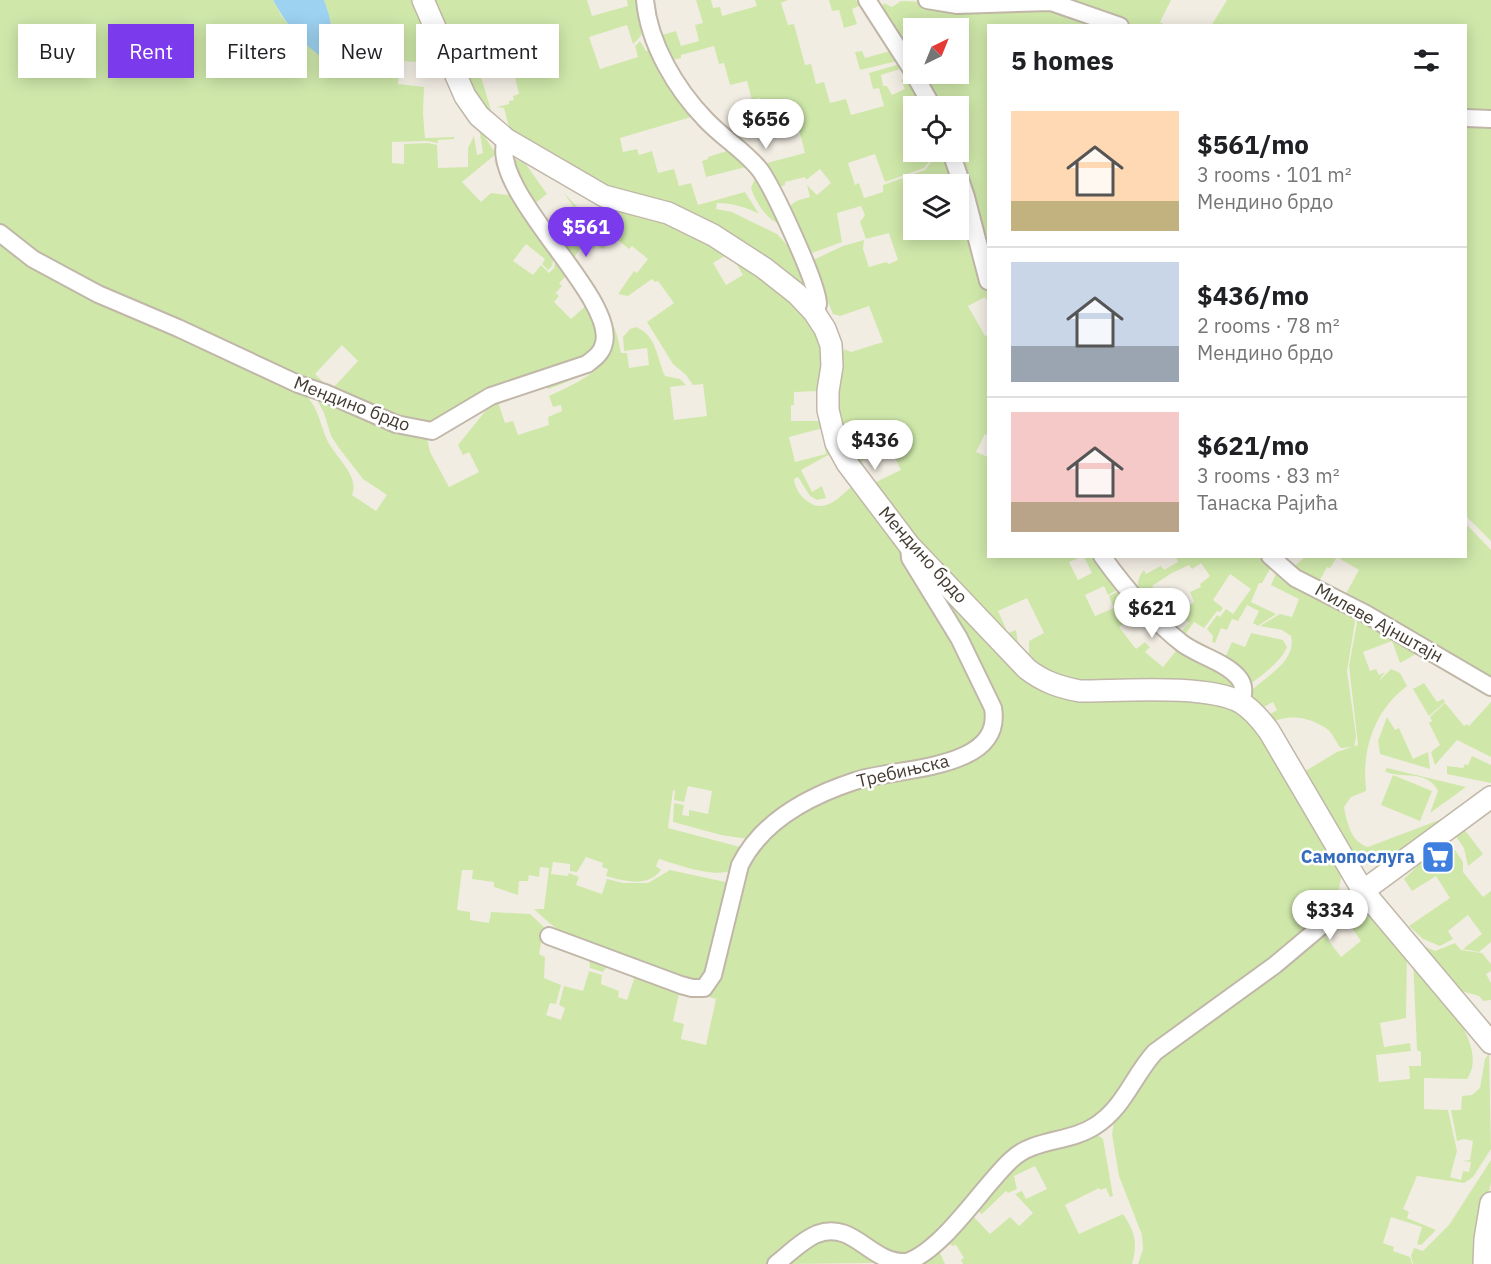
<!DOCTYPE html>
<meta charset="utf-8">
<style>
body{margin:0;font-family:"IBM Plex Sans",sans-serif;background:#f6f6f6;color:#202124;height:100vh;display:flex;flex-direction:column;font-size:22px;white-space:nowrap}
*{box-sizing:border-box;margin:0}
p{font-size:20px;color:#757577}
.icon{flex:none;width:33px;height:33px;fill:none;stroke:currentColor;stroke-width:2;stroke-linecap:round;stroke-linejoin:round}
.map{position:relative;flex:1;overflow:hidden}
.panel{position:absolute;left:987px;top:24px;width:480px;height:534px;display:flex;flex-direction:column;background:#fff;border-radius:0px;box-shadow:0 3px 15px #0003}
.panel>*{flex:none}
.banner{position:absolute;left:18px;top:24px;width:570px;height:54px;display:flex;gap:12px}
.needle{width:39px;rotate:43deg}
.tools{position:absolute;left:903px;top:18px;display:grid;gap:12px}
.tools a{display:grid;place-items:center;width:66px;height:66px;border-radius:0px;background:#fff;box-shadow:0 3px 15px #0003;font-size:30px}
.price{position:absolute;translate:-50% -51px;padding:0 14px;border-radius:21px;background:#fff;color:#222;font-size:20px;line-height:39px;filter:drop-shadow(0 2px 3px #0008)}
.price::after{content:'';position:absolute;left:50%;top:36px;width:18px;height:14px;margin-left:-9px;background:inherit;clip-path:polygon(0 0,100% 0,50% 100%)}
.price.selected{background:#7c3aed;color:#fff}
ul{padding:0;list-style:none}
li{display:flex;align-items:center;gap:18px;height:150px;padding:0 24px}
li+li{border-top:2px solid #e0e0e0}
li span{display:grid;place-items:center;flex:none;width:168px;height:120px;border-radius:0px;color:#555}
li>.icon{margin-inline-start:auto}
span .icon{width:72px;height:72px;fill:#fffc;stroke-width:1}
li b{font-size:26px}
h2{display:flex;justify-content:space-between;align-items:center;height:72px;padding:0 24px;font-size:26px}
.tag{padding:0 21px;border-radius:0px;background:#fff;box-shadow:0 3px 15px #0003;font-size:21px;line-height:54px}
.tag.selected{background:#7c3aed;color:#fff}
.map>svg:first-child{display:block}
</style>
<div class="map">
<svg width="1491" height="1264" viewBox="0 0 1491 1264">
<rect width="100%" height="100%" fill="#f2ede3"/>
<g fill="#cfe8aa">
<path d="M0 0H273L281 15 303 42 334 39 330 32 332 25 324 0H413L433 44 415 62 400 61 398 84 424 87 423 113 425 138 454 137V139L438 140V143L427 141 392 142V163L404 164V144L428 143 437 145 438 168 468 167V148L474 136 477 155 483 153 479 128 496 154 462 182 481 202 491 193 507 195 512 190 493 160 510 180 554 257 552 266 548 270 542 264 545 259 526 244 513 261 533 275 541 265 549 273 554 268 556 258 570 272 559 283 562 286 552 297 556 293 559 296 554 302 571 319 589 303 600 326 594 353 446 421 419 426 333 388 358 361 342 345 315 374 323 382 317 385 88 286 0 230Z"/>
<path d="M431 0H587L592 16 628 6 627 0H640C644 20 650 30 633 44L627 25 589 37 600 69 638 57 635 46 640 41 646 51 654 49 691 117 620 138 623 152 637 149 639 155 652 151 658 173 674 169 679 186 691 183 698 205 745 192 759 214C745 207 733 203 717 203L716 209 732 212 777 234 787 245 802 273 803 287 607 189 510 131 504 108 497 107 509 104V101L514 100 513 96 519 94 513 69 481 77 493 117 470 91Z"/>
<path d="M696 0H711L713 8 720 7 722 16 757 6 755 0H788L781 3 788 25 794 24 805 65 811 64 816 84 824 82 830 103 846 99 851 115 884 106 879 88 873 89 869 73 900 64 903 68 881 75 883 86H887L892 95 905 89 901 80 909 75 928 106H914V152H947L949 156 931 160 924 168 885 182 875 154 848 163 855 185 859 183 864 198 883 192V185L925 170 931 162 950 158 958 184H914V230H958V185L988 295V303L985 297 968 306 985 336 988 335V436L985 434 976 452 988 457V556L1081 557 1069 562 1078 580 1092 573 1084 557H1098L1100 559 1093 563 1101 560 1122 587 1108 595 1104 586 1085 595 1095 616 1114 608 1109 596 1123 589 1142 612 1119 627 1136 649 1145 642 1150 647 1145 652 1163 667 1180 646 1225 671 1237 689 1063 680 1029 661V641L1044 633 1027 598 998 611 1008 633 1016 630 1019 649 914 538 874 483 901 470 890 448 860 462 853 458 837 414 840 363 844 349 851 352 883 342 869 306 840 316 833 314 811 261 843 246 864 240 863 249 869 267 886 262 889 264 898 260 889 233 866 239 860 222 865 215 861 206 837 213 842 242 809 254 789 211C791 200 801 200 810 197L807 185 817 195 831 183 820 169 806 180 805 177 785 182V185L780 187 777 185 763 164 805 153 799 130 757 141 769 133 760 98 752 100 747 81 730 85 724 63 719 64 714 46 681 55V58L673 60 662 35 676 31 681 46 699 41 695 25 703 23Z"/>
<path d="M829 0H856L859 6 852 9 857 24 844 28 839 10 832 11Z"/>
<path d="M1068 0H1171L1160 22 1166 26 1129 25 1070 6Z"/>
<path d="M1227 0H1491V116L1466 115V26H1211Z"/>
<path d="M901 1 1050 7 1111 25 988 26V235L979 238 958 152V106H935L919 74H958V28H914L913 65 881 10 884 3 892 7Z"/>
<path d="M862 51 865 58 890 51 897 61 860 70 855 52Z"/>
<path d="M1466 122 1491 123V541L1466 516Z"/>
<path d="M733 149 750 165 781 225C766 219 756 203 751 188L756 176 750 166 706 177 702 161 708 159V157Z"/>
<path d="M515 159 525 163 547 194 534 204 535 207 538 206 550 223 573 206 564 193 579 209 573 216 589 233 609 212 608 209 612 210 607 235 611 238 603 249 597 245 593 249 584 242 574 258 577 261 576 263C556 246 516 189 511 164Z"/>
<path d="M615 207C656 217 693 231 728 254L713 263 726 285 743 275 736 263 740 261C775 285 822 312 825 359 825 369 822 381 820 391L794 392V405H791V421H819L820 411 823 428 789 437 795 462 826 454 824 442 827 441 832 453 801 470 812 492 822 486 826 498 817 500 810 496 798 477 794 479C795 487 799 495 806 500 823 515 838 499 851 487L855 489 904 550 915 579 950 630 967 662 984 697 989 721 979 739 960 752 917 765 884 768 820 792 772 819 748 839 721 835 673 822 674 803 684 805 682 815 689 816V810L708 814 712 791 688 786 684 802 674 800 675 791 673 790 668 828 744 848C742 855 740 865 733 869 718 880 676 864 659 859L656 866 661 870C648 888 624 881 606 876L608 869 602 867 603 863 586 857 577 872 570 871V864L553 862 551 874 568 876 569 873 579 877 576 885 602 894 607 879 623 883H648L670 870 730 883 708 979 699 985 690 984C634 964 577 953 534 909H544L549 868 540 867 539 877 529 875 528 881H519L518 895 494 887V882L472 879 473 870H462L457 910 470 912V920L489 923 491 912 530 914 544 927 539 954 545 957 544 978 561 985 556 1004 550 1003 546 1015 561 1020 565 1008 559 1005 564 986 583 991 589 971 602 975 601 984 619 991 618 997 627 1000 634 979 631 973 608 965 603 972 590 968 589 957 558 948 559 946 680 989 673 1021 684 1024 681 1039 706 1045 716 999 709 997 717 978 738 886C748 878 749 860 754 849 763 833 779 822 795 813 813 802 835 790 856 784 896 772 1017 775 996 706 982 658 947 619 926 574L1022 675C1039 688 1053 694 1074 698L1203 699 1233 707 1252 722 1266 742 1337 865 1341 877 1339 890 1328 912 1315 927 1259 974 1162 1043 1142 1063 1126 1090 1110 1110 1087 1126 1028 1145 1011 1155 936 1238 893 1260C878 1257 869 1247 857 1238 825 1212 795 1243 771 1264H0V237C67 298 166 323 246 363 266 373 295 382 309 399 321 413 321 433 332 448 341 462 359 478 352 495L376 511 387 495 363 479 339 448 331 436 324 413 314 394 398 428 427 436 442 430 479 407 449 428 427 438 430 452 449 487 479 472 469 452 463 455 458 445 495 399 589 366C581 377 561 385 548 389L546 386 498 402 505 423 513 421 518 435 549 425 548 417 562 411 561 405 553 407 549 396C596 374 625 361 598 305 613 316 618 336 621 353H627L629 368 649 365 647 348 624 351 623 337 630 329 636 327C657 335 657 359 665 376L680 379 686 385 670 387 674 420 707 416 703 384 693 385 686 375 673 364 647 322 674 303 658 281 655 282 652 279 628 296 618 294 634 271 637 273 648 259 632 246 629 249 611 234Z"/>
<path d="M1466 524 1491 550V681L1344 597 1359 570 1337 557 1330 568 1327 567 1317 585 1291 569 1305 557 1466 556Z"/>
<path d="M1176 557H1263L1271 567 1262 583H1259L1251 602 1276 614 1258 626 1253 623 1259 611 1247 605 1238 621 1232 619 1227 630 1221 628 1215 643 1212 642 1213 636 1207 629 1217 615 1220 617 1226 609 1233 614 1251 589 1230 574 1213 600 1223 608 1220 612 1217 611 1204 628 1194 622 1184 636 1195 644C1180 640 1169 627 1159 616L1167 606 1171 610 1163 620 1179 634 1189 623 1173 607 1178 603 1180 606 1184 603 1188 606 1194 602 1190 592 1201 587 1200 584 1210 576 1201 563 1192 569 1189 565 1172 573 1152 586 1162 602 1155 613C1143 600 1130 587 1144 570L1146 574 1161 566 1164 570 1178 562Z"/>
<path d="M1277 571 1354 616 1355 622 1347 671 1356 736 1354 747 1341 748C1336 743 1333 733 1327 729 1309 717 1292 714 1272 722L1267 716 1277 710 1273 702 1262 708 1251 695V691C1266 676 1297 661 1291 636L1282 630 1260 626 1280 614 1292 617 1299 599 1271 585Z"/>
<path d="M1355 615 1416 650V654L1400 663 1392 641 1363 652 1370 671 1376 669 1379 675 1385 672 1378 682 1391 669 1400 673 1407 686C1379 707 1366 738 1365 772 1365 779 1366 785 1366 791L1351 797 1344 807C1347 823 1351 842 1368 847L1447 817C1427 832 1379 879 1355 860L1302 773 1337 752 1358 745 1349 666 1357 623Z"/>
<path d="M1251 633 1283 640 1287 647C1280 663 1263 674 1249 685L1223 662 1232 642 1245 647Z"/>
<path d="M1424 683 1437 702 1443 699 1445 702 1429 716 1413 689Z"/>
<path d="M1491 702V757L1457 740 1435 765 1431 752 1440 745 1429 723 1432 721 1430 717 1445 703 1464 726 1467 724 1469 726Z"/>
<path d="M1387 717 1395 730 1399 728 1413 759 1428 752 1430 769 1380 754 1378 741Z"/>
<path d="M1472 756 1491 765V783L1447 774V766L1463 768 1465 764 1468 765Z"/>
<path d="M1387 768 1466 787 1430 813 1438 791C1427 768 1399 780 1385 771Z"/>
<path d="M1393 775 1432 791 1420 821 1381 805Z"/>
<path d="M1464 829 1483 854 1468 866 1464 848 1455 835Z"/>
<path d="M1449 841 1463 862V872L1483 897 1491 891V942L1479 952 1463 949 1482 934 1468 915 1448 931 1453 939 1440 946 1423 939 1409 926 1450 898 1436 876 1412 891 1404 879 1424 860 1432 872 1454 858 1445 843Z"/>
<path d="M1348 910 1354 911 1348 923 1345 921 1325 936 1341 957 1361 941 1352 928 1361 913 1379 919 1407 955 1406 1018 1380 1023 1384 1047 1410 1043 1411 1051 1376 1055 1379 1082 1410 1079 1409 1066H1421V1052L1417 1050 1413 960C1434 987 1491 1045 1467 1079L1424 1078V1109L1448 1110 1457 1151 1450 1177 1461 1180 1463 1171 1469 1172 1471 1162 1463 1161 1470 1160 1473 1141 1464 1139 1457 1141 1451 1110H1461L1462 1096 1472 1095 1480 1088 1485 1059 1489 1053 1491 1149 1473 1177 1464 1183 1417 1176 1403 1209 1409 1212 1407 1218 1436 1230 1421 1245 1417 1244 1422 1227 1391 1217 1383 1243 1394 1247 1393 1251 1410 1257 1412 1264H1138L1143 1249 1142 1235 1119 1176 1112 1134 1114 1121 1156 1058Z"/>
<path d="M1455 943 1461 950 1482 953 1491 964V971L1486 974 1491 983V1000L1483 1001 1479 996 1458 990 1422 945 1435 951Z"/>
<path d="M1095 1133 1103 1139 1113 1196 1110 1197 1106 1188 1100 1190 1099 1188 1065 1205 1079 1234 1123 1214C1135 1232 1138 1243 1132 1264H963L961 1260 964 1258 956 1245 952 1246 951 1244 939 1251 945 1264H912L970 1213 990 1234 1010 1217 1019 1226 1033 1213 1015 1194 1022 1191 1026 1199 1047 1189 1035 1166 1014 1176 1017 1189 1008 1193 1006 1191 982 1214 974 1209 1016 1160Z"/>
<path d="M1491 1160V1182L1483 1222 1481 1264H1413L1411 1256 1414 1248 1423 1251 1449 1225Z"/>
<path d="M831 1235 860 1248 873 1263 782 1264 810 1242Z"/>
</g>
<path fill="#9dd2f1" d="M273 0H324C331 18 333 34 337 53L334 59 327 60C303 46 286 24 273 0Z"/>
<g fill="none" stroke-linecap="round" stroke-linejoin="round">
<defs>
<g id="minor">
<path d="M645 0C649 44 676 89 706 120 723 138 745 151 760 170 773 188 818 284 818 304 817 308 816 309 814 312"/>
<path d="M867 0 914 73"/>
<path d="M927 0 957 5 1051 2 1120 26"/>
<path d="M914 74 932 106"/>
<path d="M1466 118 1491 119"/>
<path d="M951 152 966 197 988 281"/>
<path d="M0 233 33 259 98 294 178 328 298 384 325 393 396 424 432 431 491 396 587 364C595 358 602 353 604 343 616 296 487 190 506 139"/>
<path d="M1102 556C1125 588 1152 620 1183 644 1200 656 1225 662 1238 677 1245 685 1244 693 1241 703"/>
<path d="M1270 556 1295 578 1366 614 1491 687"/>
<path d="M549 936 681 985 692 988H704L713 975 740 865C762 821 809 796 855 781 894 767 1004 772 993 708L959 638 910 558 909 545"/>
<path d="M776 1264C789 1254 802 1240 817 1234 855 1220 869 1264 907 1262 944 1249 982 1187 1011 1160 1034 1138 1069 1143 1095 1126 1124 1108 1133 1076 1155 1052L1275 965 1363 891"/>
</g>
<g id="tertiary">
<path d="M423 0 465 96 479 116 506 139 604 196 668 213 713 235 764 268 797 294 814 312 825 329 831 345 832 366 828 391V410L836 443 847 463 909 545 1027 669C1044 682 1059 687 1080 691 1121 691 1205 684 1240 702 1252 709 1261 720 1269 731L1363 891 1491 1043"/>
<path d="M1363 891 1491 797"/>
<path d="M1484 1264 1485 1239 1491 1203"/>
</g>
</defs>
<use href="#minor" stroke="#c0b7a8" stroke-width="20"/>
<use href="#tertiary" stroke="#c0b7a8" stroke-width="24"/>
<use href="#minor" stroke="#fff" stroke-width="16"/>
<use href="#tertiary" stroke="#fff" stroke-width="21"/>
</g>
<defs>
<symbol id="supermarket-square" viewBox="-11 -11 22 22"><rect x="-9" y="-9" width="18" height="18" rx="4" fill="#3f7fe0" stroke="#fff"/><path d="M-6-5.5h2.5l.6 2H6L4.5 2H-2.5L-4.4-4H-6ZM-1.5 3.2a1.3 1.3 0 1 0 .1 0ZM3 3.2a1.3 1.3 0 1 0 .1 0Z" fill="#fff"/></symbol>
</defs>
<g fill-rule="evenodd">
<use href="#supermarket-square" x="1419" y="838" width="38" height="38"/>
</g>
<g text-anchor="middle" stroke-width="5" stroke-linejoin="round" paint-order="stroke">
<g font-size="18" fill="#443c33" stroke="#fff">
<text transform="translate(352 404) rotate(21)" y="6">Мендино брдо</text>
<text transform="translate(923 555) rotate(48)" y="6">Мендино брдо</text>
<text transform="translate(1379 623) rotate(29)" y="6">Милеве Ајнштајн</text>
<text transform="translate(903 771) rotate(-13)" y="6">Требињска</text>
</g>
<g font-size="18" font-weight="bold" fill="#366cbe" stroke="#fff" text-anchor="end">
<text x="1415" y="863">Самопослуга</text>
</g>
</g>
</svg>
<div class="tools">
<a><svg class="needle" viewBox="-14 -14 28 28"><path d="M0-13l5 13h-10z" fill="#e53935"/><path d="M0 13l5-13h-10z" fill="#757577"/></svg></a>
<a><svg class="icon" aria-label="locate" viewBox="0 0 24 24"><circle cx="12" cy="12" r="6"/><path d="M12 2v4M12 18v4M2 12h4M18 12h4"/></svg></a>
<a><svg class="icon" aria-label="layers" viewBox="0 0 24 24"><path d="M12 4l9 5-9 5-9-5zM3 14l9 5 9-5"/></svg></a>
</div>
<b class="price" style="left:766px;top:150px">$656</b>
<b class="price selected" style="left:586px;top:258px">$561</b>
<b class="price" style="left:875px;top:471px">$436</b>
<b class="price" style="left:1152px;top:639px">$621</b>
<b class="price" style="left:1330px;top:941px">$334</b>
<div class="banner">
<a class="tag">Buy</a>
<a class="tag selected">Rent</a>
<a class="tag">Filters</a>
<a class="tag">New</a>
<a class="tag">Apartment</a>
</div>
<section class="panel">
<h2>5 homes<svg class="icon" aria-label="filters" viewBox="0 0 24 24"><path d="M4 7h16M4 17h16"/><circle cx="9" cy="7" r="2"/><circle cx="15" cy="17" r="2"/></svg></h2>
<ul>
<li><span style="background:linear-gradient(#ffd9b3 75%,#c2b280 0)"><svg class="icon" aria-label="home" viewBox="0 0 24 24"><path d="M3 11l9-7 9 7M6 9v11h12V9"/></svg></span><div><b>$561/mo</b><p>3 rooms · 101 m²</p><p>Мендино брдо</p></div></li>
<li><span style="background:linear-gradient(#c9d6e8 70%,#9aa5b1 0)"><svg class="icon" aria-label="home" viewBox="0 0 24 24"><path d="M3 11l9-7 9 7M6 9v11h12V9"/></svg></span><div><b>$436/mo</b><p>2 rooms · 78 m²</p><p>Мендино брдо</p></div></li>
<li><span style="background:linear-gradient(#f6c9c9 75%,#b9a48a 0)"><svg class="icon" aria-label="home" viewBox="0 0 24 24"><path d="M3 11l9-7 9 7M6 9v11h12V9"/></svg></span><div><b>$621/mo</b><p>3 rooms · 83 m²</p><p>Танаска Рајића</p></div></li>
</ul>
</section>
</div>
